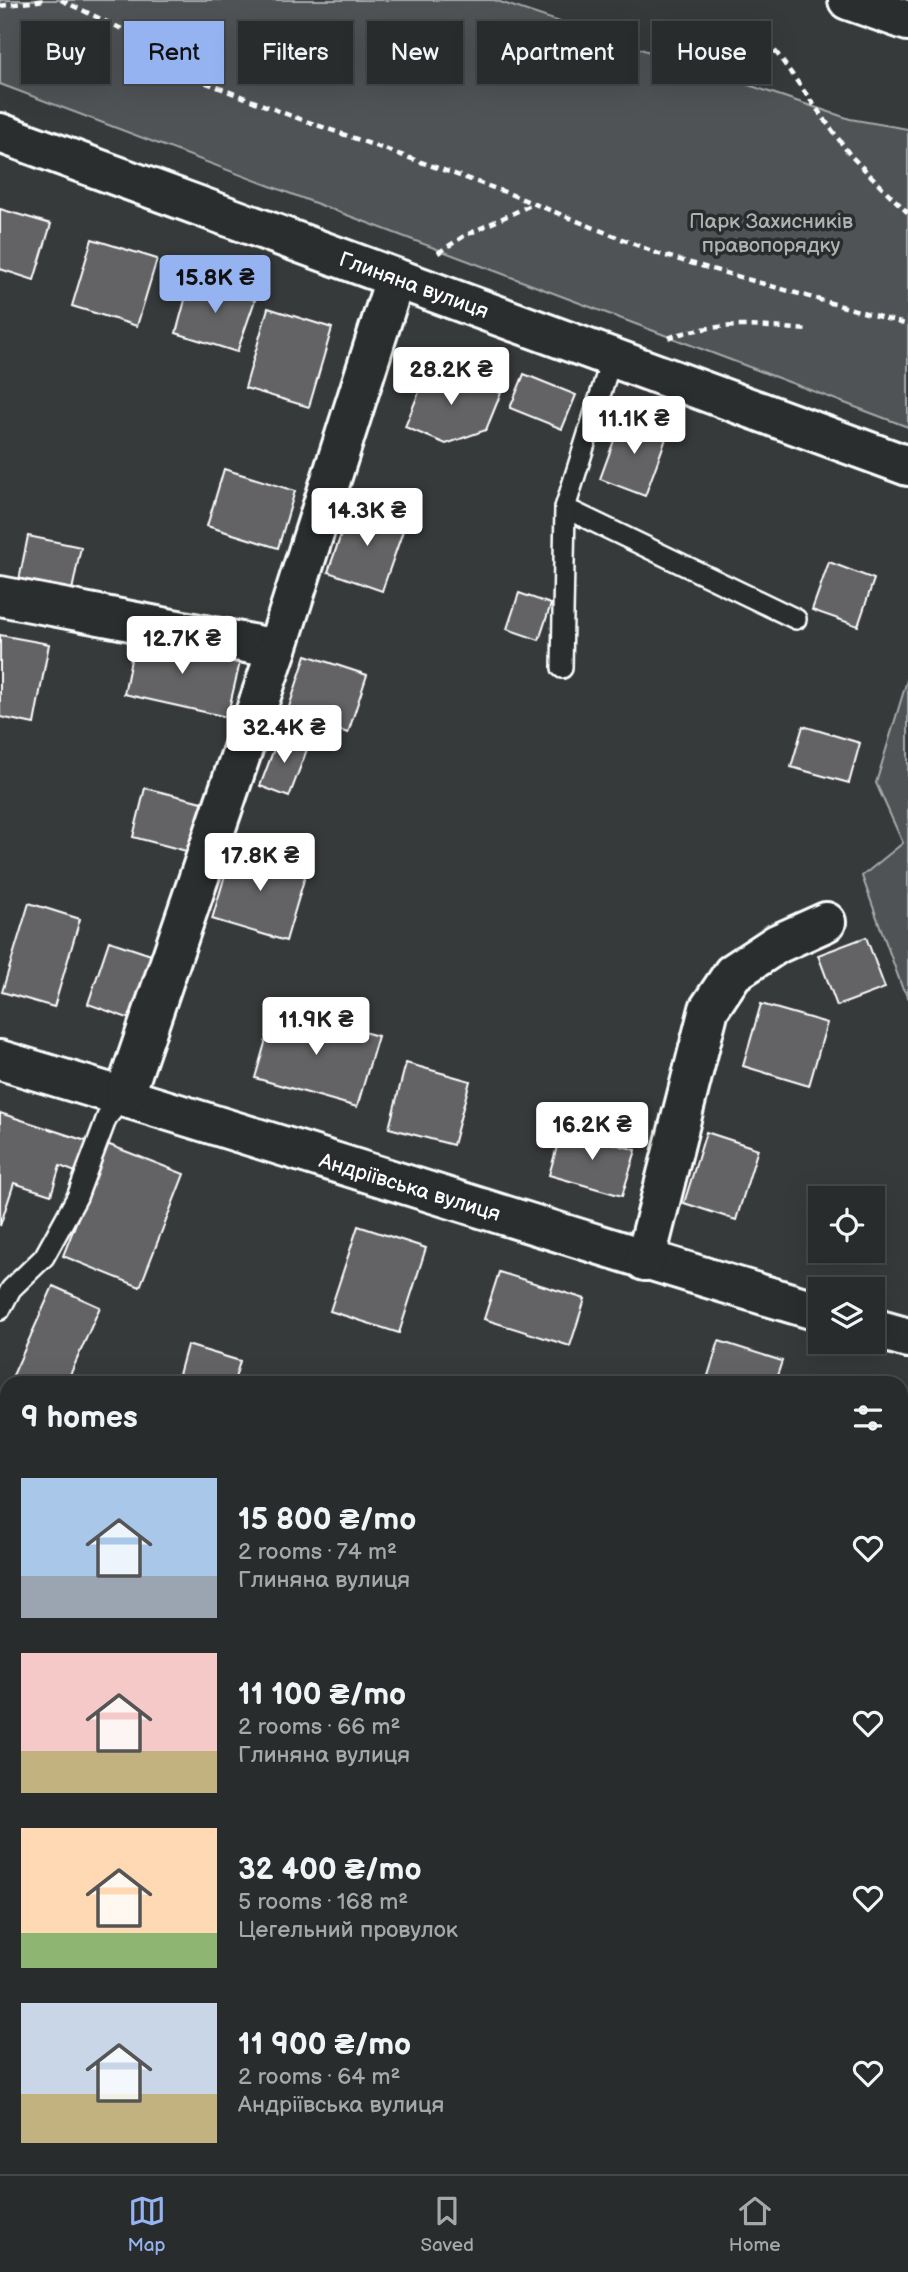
<!DOCTYPE html>
<meta charset="utf-8">
<style>
body{margin:0;font-family:"Balsamiq Sans",sans-serif;background:#313434;color:#f1f3f6;height:100vh;display:flex;flex-direction:column;font-size:26px;white-space:nowrap}
*{box-sizing:border-box;margin:0}
p{font-size:23px;color:#a5a7a9}
.icon{flex:none;width:38px;height:38px;fill:none;stroke:currentColor;stroke-width:2;stroke-linecap:round;stroke-linejoin:round}
.map{position:relative;flex:1;overflow:hidden}
.side{position:absolute;left:0px;top:1376px;width:908px;height:800px;display:flex;flex-direction:column;background:#292c2c;border-radius:21px 21px 0 0;box-shadow:0 7px 28px #0002,0 0 0 2px #454848}
.side>*{flex:none}
.guide{position:absolute;left:21px;top:21px;width:866px;height:63px;display:flex;gap:14px}
.buttons{position:absolute;left:808px;top:1186px;display:grid;gap:14px}
.buttons a{display:grid;place-items:center;width:77px;height:77px;border-radius:0px;background:#292c2c;box-shadow:0 7px 28px #0002,0 0 0 2px #454848;font-size:35px}
.price{position:absolute;translate:-50% -60px;padding:0 16px;border-radius:7px;background:#fff;color:#222;font-size:23px;line-height:46px;filter:drop-shadow(0 2px 4px #0008)}
.price::after{content:'';position:absolute;left:50%;top:42px;width:21px;height:16px;margin-left:-10px;background:inherit;clip-path:polygon(0 0,100% 0,50% 100%)}
.price.current{background:#95b2f1;color:#111}
ul{padding:0;list-style:none}
li{display:flex;align-items:center;gap:21px;height:175px;padding:0 21px}
li span{display:grid;place-items:center;flex:none;width:196px;height:140px;border-radius:0px;color:#555}
li>.icon{margin-inline-start:auto}
span .icon{width:84px;height:84px;fill:#fffc;stroke-width:1}
li b{font-size:30px}
h2{display:flex;justify-content:space-between;align-items:center;height:84px;padding:0 21px;font-size:30px}
.pill{padding:0 24px;border-radius:0px;background:#292c2c;box-shadow:0 7px 28px #0002,0 0 0 2px #454848;font-size:24px;line-height:63px}
.pill.current{background:#95b2f1;color:#111}
.tabs{display:flex;justify-content:space-around;align-items:center;height:98px;border-top:2px solid #454848;background:#292c2c;font-size:19px;color:#a5a7a9}
.tabs a{display:grid;justify-items:center;gap:4px}
.tabs .current{color:#95b2f1}
.map>svg:first-child{display:block}
</style>
<div class="map">
<svg width="908" height="2174" viewBox="0 0 908 2174">
<rect width="100%" height="100%" fill="#373a3b"/>
<filter id="ink" filterUnits="userSpaceOnUse"><feTurbulence type="fractalNoise" baseFrequency=".0143" numOctaves="2"/><feDisplacementMap in="SourceGraphic" scale="14" xChannelSelector="R" yChannelSelector="G"/><feConvolveMatrix kernelMatrix="1 2 1 2 8 2 1 2 1" color-interpolation-filters="sRGB"/></filter>
<g filter="url(#ink)">
<g fill="#505354" stroke="#a8a9aa" stroke-width="2">
<path d="M0 0H494L850 119 908 129V427L0 84Z"/>
<path d="M908 677V997L902 987 862 876 903 843 876 783Z"/>
<path d="M0 1494 7 1502V2168H358L348 2174H0Z"/>
<path d="M908 1644V1866L901 1870V1645Z"/>
</g>
<g fill="#767879" stroke="#adaeaf" stroke-width="2">
<path d="M908 1866V2099L901 2103V1870Z"/>
<path d="M358 2168H790L780 2174H348Z"/>
</g>
<g fill="#636465" stroke="#fff" stroke-width="2">
<path d="M0 209 51 224 34 280 0 269Z"/>
<path d="M92 239 157 259 137 326 72 306Z"/>
<path d="M191 278 255 300 237 352 176 333Z"/>
<path d="M268 308 332 328 309 407 245 388Z"/>
<path d="M430 365 501 393 486 430 446 444 405 427Z"/>
<path d="M524 374 576 395 562 429 510 408Z"/>
<path d="M623 416 668 433 645 496 600 479Z"/>
<path d="M224 469 295 491 278 548 207 526Z"/>
<path d="M351 506 405 525 382 591 328 572Z"/>
<path d="M28 536 81 547 70 600 17 590Z"/>
<path d="M829 562 874 579 858 626 812 610Z"/>
<path d="M519 593 551 604 539 640 507 629Z"/>
<path d="M0 635 49 644 34 724 0 717Z"/>
<path d="M136 635 241 658 227 717 124 694Z"/>
<path d="M306 655 367 675 348 733 287 713Z"/>
<path d="M803 726 860 743 849 783 791 767Z"/>
<path d="M280 733 309 744 289 797 260 786Z"/>
<path d="M145 788 206 803 194 853 133 837Z"/>
<path d="M234 845 308 866 286 941 212 919Z"/>
<path d="M29 903 80 919 54 1007 2 992Z"/>
<path d="M866 937 885 988 837 1006 818 955Z"/>
<path d="M109 941 157 957 136 1021 88 1004Z"/>
<path d="M761 1004 827 1023 809 1086 743 1066Z"/>
<path d="M275 1008 378 1036 357 1107 255 1078Z"/>
<path d="M406 1063 470 1081 453 1145 389 1128Z"/>
<path d="M0 1113 89 1142 78 1173 60 1166 51 1195 14 1183 0 1226Z"/>
<path d="M562 1129 636 1150 622 1196 549 1175Z"/>
<path d="M706 1132 758 1149 736 1220 684 1203Z"/>
<path d="M107 1144 184 1174 140 1287 63 1256Z"/>
<path d="M358 1226 426 1248 399 1333 330 1311Z"/>
<path d="M499 1272 585 1299 570 1346 484 1319Z"/>
<path d="M53 1286 100 1307 67 1382H10Z"/>
<path d="M719 1341 782 1361 775 1382H706Z"/>
<path d="M187 1345 240 1361 234 1382H177Z"/>
<path d="M901 1398 908 1401V1457L903 1472Z"/>
</g>
<g fill="none" stroke-linecap="round" stroke-linejoin="round">
<defs>
<g id="service">
<path d="M565 508 796 619"/>
<path d="M562 668 565 508 612 357"/>
<path d="M0 1310 11 1289 44 1257 77 1197 107 1117 124 1097"/>
<path d="M0 1448 7 1455"/>
</g>
<g id="minor">
<path d="M0 133 908 466"/>
<path d="M0 596 277 649"/>
<path d="M0 1060C275 1141 546 1231 821 1312"/>
<path d="M124 1097 277 649 395 279"/>
<path d="M645 1261 709 1009 733 973 777 944 826 922"/>
<path d="M873 1328 908 1338"/>
</g>
<path id="secondary" d="M848 0 908 21"/>
</defs>
<use href="#service" stroke="#fff" stroke-width="24"/>
<use href="#minor" stroke="#fff" stroke-width="44"/>
<use href="#secondary" stroke="#fff" stroke-width="44"/>
<g stroke="#fff" stroke-width="4.5" stroke-dasharray="7 5" stroke-linecap="butt">
<path d="M61 0 126 31 176 71 289 115 505 192 659 254 908 325"/>
<path d="M0 6 45 0"/>
<path d="M768 41 850 155 908 213"/>
<path d="M438 253 464 236 533 204"/>
<path d="M668 338C713 321 761 326 808 330"/>
<path d="M901 2131 908 2128"/>
<path d="M829 2174 838 2168"/>
</g>
<use href="#service" stroke="#2a2d2e" stroke-width="19"/>
<use href="#minor" stroke="#2a2d2e" stroke-width="38"/>
<use href="#secondary" stroke="#2a2d2e" stroke-width="38"/>
</g>
</g>
<g text-anchor="middle" stroke-width="7" stroke-linejoin="round" paint-order="stroke">
<g font-size="21" fill="#b0b2b2" stroke="#2a2d2e">
<text x="771" y="228">Парк Захисників<tspan x="771" dy="24">правопорядку</tspan></text>
</g>
<g font-size="21" fill="#fff" stroke="#2a2d2e">
<text transform="translate(414 285) rotate(20)" y="7">Глиняна вулиця</text>
<text transform="translate(410 1187) rotate(17)" y="7">Андріївська вулиця</text>
</g>
</g>
</svg>
<div class="buttons">
<a><svg class="icon" aria-label="locate" viewBox="0 0 24 24"><circle cx="12" cy="12" r="6"/><path d="M12 2v4M12 18v4M2 12h4M18 12h4"/></svg></a>
<a><svg class="icon" aria-label="layers" viewBox="0 0 24 24"><path d="M12 4l9 5-9 5-9-5zM3 14l9 5 9-5"/></svg></a>
</div>
<b class="price current" style="left:215px;top:315px">15.8K ₴</b>
<b class="price" style="left:451px;top:407px">28.2K ₴</b>
<b class="price" style="left:634px;top:456px">11.1K ₴</b>
<b class="price" style="left:367px;top:548px">14.3K ₴</b>
<b class="price" style="left:182px;top:676px">12.7K ₴</b>
<b class="price" style="left:284px;top:765px">32.4K ₴</b>
<b class="price" style="left:260px;top:893px">17.8K ₴</b>
<b class="price" style="left:316px;top:1057px">11.9K ₴</b>
<b class="price" style="left:592px;top:1162px">16.2K ₴</b>
<div class="guide">
<a class="pill">Buy</a>
<a class="pill current">Rent</a>
<a class="pill">Filters</a>
<a class="pill">New</a>
<a class="pill">Apartment</a>
<a class="pill">House</a>
</div>
<section class="side">
<h2>9 homes<svg class="icon" aria-label="filters" viewBox="0 0 24 24"><path d="M4 7h16M4 17h16"/><circle cx="9" cy="7" r="2"/><circle cx="15" cy="17" r="2"/></svg></h2>
<ul>
<li><span style="background:linear-gradient(#a9c7e8 70%,#9aa5b1 0)"><svg class="icon" aria-label="home" viewBox="0 0 24 24"><path d="M3 11l9-7 9 7M6 9v11h12V9"/></svg></span><div><b>15 800 ₴/mo</b><p>2 rooms · 74 m²</p><p>Глиняна вулиця</p></div><svg class="icon" aria-label="heart" viewBox="0 0 24 24"><path d="M12 20l-8-8c-3-5 5-10 8-4 3-6 11-1 8 4z"/></svg></li>
<li><span style="background:linear-gradient(#f6c9c9 70%,#c2b280 0)"><svg class="icon" aria-label="home" viewBox="0 0 24 24"><path d="M3 11l9-7 9 7M6 9v11h12V9"/></svg></span><div><b>11 100 ₴/mo</b><p>2 rooms · 66 m²</p><p>Глиняна вулиця</p></div><svg class="icon" aria-label="heart" viewBox="0 0 24 24"><path d="M12 20l-8-8c-3-5 5-10 8-4 3-6 11-1 8 4z"/></svg></li>
<li><span style="background:linear-gradient(#ffd9b3 75%,#8fb573 0)"><svg class="icon" aria-label="home" viewBox="0 0 24 24"><path d="M3 11l9-7 9 7M6 9v11h12V9"/></svg></span><div><b>32 400 ₴/mo</b><p>5 rooms · 168 m²</p><p>Цегельний провулок</p></div><svg class="icon" aria-label="heart" viewBox="0 0 24 24"><path d="M12 20l-8-8c-3-5 5-10 8-4 3-6 11-1 8 4z"/></svg></li>
<li><span style="background:linear-gradient(#c9d6e8 65%,#c2b280 0)"><svg class="icon" aria-label="home" viewBox="0 0 24 24"><path d="M3 11l9-7 9 7M6 9v11h12V9"/></svg></span><div><b>11 900 ₴/mo</b><p>2 rooms · 64 m²</p><p>Андріївська вулиця</p></div><svg class="icon" aria-label="heart" viewBox="0 0 24 24"><path d="M12 20l-8-8c-3-5 5-10 8-4 3-6 11-1 8 4z"/></svg></li>
</ul>
</section>
</div>
<nav class="tabs">
<a class="current"><svg class="icon" aria-label="map" viewBox="0 0 24 24"><path d="M3 6l6-2 6 2 6-2v14l-6 2-6-2-6 2zM9 4v14M15 6v14"/></svg>Map</a>
<a><svg class="icon" aria-label="saved" viewBox="0 0 24 24"><path d="M7 4h10v16l-5-4-5 4z"/></svg>Saved</a>
<a><svg class="icon" aria-label="home" viewBox="0 0 24 24"><path d="M3 11l9-7 9 7M6 9v11h12V9"/></svg>Home</a>
</nav>
